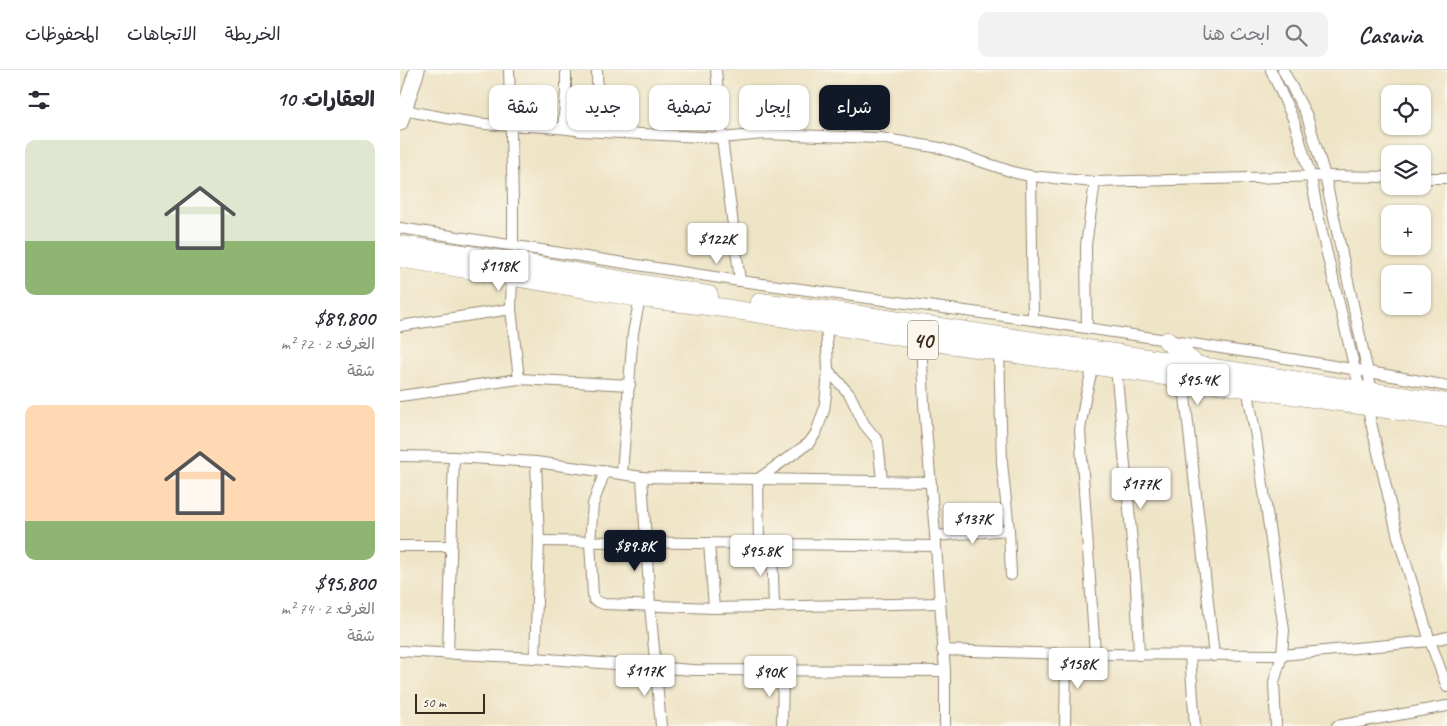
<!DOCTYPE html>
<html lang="ar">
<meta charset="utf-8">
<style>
body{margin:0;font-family:Caveat,"Playpen Sans Arabic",sans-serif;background:#f2f2f3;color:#2b2b33;direction:rtl;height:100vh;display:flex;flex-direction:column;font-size:19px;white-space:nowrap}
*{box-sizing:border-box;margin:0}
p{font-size:16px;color:#7c7c81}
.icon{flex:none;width:28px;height:28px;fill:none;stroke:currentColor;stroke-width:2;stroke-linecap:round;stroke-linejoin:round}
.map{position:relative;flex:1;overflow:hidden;direction:ltr}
.drawer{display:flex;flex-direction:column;background:#fff;width:400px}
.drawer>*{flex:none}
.guide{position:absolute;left:15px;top:15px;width:475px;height:45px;direction:rtl;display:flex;gap:10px}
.buttons{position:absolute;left:981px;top:15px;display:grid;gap:10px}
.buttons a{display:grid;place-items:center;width:50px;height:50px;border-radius:10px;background:#fff;box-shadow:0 1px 4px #0004;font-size:25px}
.scale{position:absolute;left:15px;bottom:12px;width:70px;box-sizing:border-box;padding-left:5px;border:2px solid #3b2a1e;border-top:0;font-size:14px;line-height:18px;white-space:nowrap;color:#3b2a1e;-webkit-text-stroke:4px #fbf7ec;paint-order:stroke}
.price{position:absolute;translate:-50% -42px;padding:0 11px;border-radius:5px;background:#fff;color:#222;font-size:16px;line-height:32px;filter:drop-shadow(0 1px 2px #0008)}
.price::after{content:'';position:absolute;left:50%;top:30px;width:15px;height:11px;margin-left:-8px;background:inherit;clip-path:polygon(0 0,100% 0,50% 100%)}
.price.active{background:#111827;color:#fff}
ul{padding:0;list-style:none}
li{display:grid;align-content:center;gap:10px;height:265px;padding:0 25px}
li span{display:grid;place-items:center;height:155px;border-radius:10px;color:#555}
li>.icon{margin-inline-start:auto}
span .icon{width:90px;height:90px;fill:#fffc;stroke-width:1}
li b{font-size:21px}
h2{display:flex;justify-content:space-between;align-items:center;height:60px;padding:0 25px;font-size:21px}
.pill{padding:0 18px;border-radius:10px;background:#fff;box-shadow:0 1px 4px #0004;font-size:18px;line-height:45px}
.pill.active{background:#111827;color:#fff}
header{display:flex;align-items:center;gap:30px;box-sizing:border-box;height:70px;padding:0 25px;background:#fff;border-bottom:1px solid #e1e1e2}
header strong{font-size:24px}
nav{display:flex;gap:28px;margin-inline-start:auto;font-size:18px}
.search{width:350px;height:45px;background:#f2f2f3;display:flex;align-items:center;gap:12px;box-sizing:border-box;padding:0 18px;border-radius:10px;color:#7c7c81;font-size:19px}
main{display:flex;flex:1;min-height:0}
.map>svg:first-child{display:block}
</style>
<header>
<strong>Casavia</strong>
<div class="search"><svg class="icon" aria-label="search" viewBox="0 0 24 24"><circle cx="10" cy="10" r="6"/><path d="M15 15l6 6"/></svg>ابحث هنا</div>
<nav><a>الخريطة</a><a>الاتجاهات</a><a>المحفوظات</a></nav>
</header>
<main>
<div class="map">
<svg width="1047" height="656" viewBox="0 0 1047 656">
<rect width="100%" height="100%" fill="#fbf7ec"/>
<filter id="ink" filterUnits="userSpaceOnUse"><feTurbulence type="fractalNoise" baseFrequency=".02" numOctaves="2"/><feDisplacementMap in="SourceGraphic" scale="10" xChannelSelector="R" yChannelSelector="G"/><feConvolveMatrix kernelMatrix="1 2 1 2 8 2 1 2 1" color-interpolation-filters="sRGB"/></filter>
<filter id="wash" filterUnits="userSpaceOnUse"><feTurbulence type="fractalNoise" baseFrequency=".0096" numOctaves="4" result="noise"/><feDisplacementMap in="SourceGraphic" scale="20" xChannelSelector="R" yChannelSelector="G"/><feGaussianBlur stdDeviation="1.12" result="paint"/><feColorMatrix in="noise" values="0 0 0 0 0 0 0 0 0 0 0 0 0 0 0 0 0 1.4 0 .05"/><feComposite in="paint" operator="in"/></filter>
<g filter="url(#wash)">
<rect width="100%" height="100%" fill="#eee4c6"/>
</g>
<g filter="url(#ink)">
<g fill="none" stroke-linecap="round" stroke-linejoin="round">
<defs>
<g id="minor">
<path d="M109 0 113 129V175"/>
<path d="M197 0 198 61"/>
<path d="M871 0 894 51 911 108 921 159 960 320"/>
<path d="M883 0 907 46 925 106 972 321"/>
<path d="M4 40C31 45 58 51 85 54 117 57 149 55 181 61L322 68 363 64 480 68 540 78 616 103 631 106 695 112 925 106 990 107"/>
<path d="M163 58 166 21V0"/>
<path d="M631 106 633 250C771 271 910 290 1047 316"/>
<path d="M1022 108H1047"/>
<path d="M0 158 340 211 322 68 316 0"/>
<path d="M112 206 111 239 119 309"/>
<path d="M340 211 633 250"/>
<path d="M0 256 111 239"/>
<path d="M687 258 686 175 695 112"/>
<path d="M521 270 524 334 536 476 545 601V656"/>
<path d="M599 280 602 393 609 460 611 505"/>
<path d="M694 292 685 329 680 360 695 584"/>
<path d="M716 297 736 516 739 585"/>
<path d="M428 300 450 325 464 354 478 371 482 411"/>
<path d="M783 308 814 586"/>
<path d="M847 317 856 367 884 560 882 585 874 612 876 656"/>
<path d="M0 326 119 309 230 315"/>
<path d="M967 336 998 467 1030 571 1047 617"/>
<path d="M0 386 54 387 136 392 242 407 531 412"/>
<path d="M205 401 193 434 190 472 193 525 194 530 204 534 314 538 539 533"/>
<path d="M222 403 233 263 240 228"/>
<path d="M242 407 250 535 261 656"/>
<path d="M535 466 609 460"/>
<path d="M139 471 536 476"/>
<path d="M309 473 314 538"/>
<path d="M359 475 358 409 409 373 416 363 424 340 426 325 428 300 426 251"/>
<path d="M372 475 374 537"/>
<path d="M0 476H51"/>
<path d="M542 580 666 584 882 585 1030 571 1047 567"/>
<path d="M0 581 135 588 292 600 545 601"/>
<path d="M48 584 54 387"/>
<path d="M790 585 795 656"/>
<path d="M135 588 139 471 136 392"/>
<path d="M382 656 383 601"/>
<path d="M665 656 666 584"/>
<path d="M937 656 1047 636"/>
</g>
<path id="secondary" d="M0 53 17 0"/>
<g id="trunk">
<path d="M0 175 111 191 309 225"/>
<path d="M0 188 240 228 324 238 521 270 1047 348"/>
<path d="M360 232 427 240 1047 333"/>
<path d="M767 271 797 295"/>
</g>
</defs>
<use href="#minor" stroke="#948772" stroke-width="12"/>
<use href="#secondary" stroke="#948772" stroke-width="17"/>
<use href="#trunk" stroke="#948772" stroke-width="19"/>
<use href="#minor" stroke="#fff" stroke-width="10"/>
<use href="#secondary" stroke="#fff" stroke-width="15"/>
<use href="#trunk" stroke="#fff" stroke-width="18"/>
</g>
</g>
<g text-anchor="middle" stroke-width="5" stroke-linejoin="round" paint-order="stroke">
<rect fill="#fbf7ec" stroke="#75685c" stroke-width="1" x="508" y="250.5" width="30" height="39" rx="4"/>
<g font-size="22" font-weight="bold" fill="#3b2a1e">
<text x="523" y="278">40</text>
</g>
</g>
</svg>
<div class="buttons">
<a><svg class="icon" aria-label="locate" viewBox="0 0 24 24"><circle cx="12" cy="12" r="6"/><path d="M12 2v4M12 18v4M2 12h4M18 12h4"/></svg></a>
<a><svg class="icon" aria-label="layers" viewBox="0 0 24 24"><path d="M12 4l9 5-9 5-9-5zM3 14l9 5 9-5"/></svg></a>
<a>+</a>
<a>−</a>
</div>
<div class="scale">50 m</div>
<b class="price" style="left:317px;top:195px">$122K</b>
<b class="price" style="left:99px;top:222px">$118K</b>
<b class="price" style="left:798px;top:336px">$95.4K</b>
<b class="price" style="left:741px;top:440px">$177K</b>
<b class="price" style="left:573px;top:475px">$137K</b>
<b class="price active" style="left:235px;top:502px">$89.8K</b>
<b class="price" style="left:361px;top:507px">$95.8K</b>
<b class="price" style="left:678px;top:620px">$158K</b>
<b class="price" style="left:245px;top:627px">$117K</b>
<b class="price" style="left:370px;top:628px">$90K</b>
<div class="guide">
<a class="pill active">شراء</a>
<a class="pill">إيجار</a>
<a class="pill">تصفية</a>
<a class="pill">جديد</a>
<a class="pill">شقة</a>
</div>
</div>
<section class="drawer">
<h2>العقارات: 10<svg class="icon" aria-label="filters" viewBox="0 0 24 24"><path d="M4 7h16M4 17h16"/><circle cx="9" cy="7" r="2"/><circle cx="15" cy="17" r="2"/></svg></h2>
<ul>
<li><span style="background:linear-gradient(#dfe7d0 65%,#8fb573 0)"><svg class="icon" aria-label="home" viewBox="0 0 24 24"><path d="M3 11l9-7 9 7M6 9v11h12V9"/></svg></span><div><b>$89,800</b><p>الغرف: 2 · 72 m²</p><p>شقة</p></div></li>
<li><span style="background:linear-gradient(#ffd9b3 75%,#8fb573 0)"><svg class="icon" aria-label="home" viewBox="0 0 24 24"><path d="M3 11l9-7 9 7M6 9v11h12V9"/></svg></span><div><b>$95,800</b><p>الغرف: 2 · 74 m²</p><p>شقة</p></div></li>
</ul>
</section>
</main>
